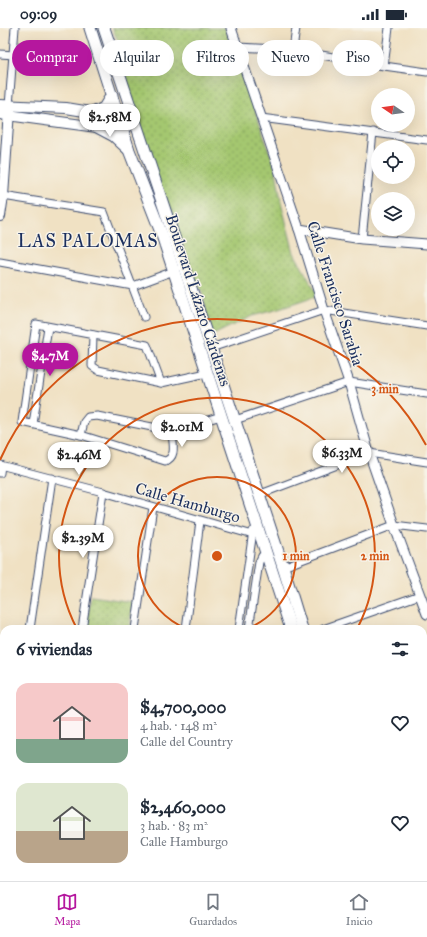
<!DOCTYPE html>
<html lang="es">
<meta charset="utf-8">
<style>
body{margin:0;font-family:"IM FELL Great Primer",serif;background:#f6f6f7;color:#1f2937;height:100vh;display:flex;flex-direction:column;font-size:15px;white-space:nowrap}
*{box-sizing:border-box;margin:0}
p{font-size:13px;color:#747a83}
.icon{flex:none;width:22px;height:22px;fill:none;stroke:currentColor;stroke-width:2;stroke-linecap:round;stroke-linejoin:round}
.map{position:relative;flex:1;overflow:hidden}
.side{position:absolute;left:0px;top:597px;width:427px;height:256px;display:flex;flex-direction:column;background:#fff;border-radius:12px 12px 0 0;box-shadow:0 4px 16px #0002}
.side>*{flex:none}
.banner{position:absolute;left:12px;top:12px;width:403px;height:36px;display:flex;gap:8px}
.needle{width:26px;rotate:283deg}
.tools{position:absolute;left:371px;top:60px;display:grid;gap:8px}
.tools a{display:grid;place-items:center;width:44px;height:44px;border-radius:50%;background:#fff;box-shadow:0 4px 16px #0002;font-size:20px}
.price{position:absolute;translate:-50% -34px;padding:0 9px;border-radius:14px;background:#fff;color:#222;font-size:13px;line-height:26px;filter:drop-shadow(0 1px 2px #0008)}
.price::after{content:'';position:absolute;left:50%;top:24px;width:12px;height:9px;margin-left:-6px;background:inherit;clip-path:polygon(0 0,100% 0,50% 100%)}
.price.current{background:#b5179e;color:#fff}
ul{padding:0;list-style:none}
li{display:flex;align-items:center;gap:12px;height:100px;padding:0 16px}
li span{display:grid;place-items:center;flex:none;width:112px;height:80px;border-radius:12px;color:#555}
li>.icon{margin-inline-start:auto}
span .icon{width:48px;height:48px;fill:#fffc;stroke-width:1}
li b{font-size:17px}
h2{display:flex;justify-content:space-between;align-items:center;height:48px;padding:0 16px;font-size:17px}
.chip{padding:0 14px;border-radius:18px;background:#fff;box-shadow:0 4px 16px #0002;font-size:14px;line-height:36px}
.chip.current{background:#b5179e;color:#fff}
.status{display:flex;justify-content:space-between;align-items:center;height:28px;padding:0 20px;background:#fff;direction:ltr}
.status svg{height:11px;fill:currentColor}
.dock{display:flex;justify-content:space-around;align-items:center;height:56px;border-top:1px solid #e0e1e3;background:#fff;font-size:11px;color:#747a83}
.dock a{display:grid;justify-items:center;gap:2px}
.dock .current{color:#b5179e}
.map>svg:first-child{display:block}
</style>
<div class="status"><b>09:09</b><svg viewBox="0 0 49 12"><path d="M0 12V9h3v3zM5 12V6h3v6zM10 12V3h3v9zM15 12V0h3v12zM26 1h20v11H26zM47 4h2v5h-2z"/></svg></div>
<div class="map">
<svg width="427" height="853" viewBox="0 0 427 853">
<defs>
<pattern id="grass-dots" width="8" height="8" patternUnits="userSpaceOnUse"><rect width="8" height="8" fill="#a4c770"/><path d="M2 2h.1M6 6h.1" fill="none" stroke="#85a25f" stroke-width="1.8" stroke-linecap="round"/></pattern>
</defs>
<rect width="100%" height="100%" fill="#f7f3e8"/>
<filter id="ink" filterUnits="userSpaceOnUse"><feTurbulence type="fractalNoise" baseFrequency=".025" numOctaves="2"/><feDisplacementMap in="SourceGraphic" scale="8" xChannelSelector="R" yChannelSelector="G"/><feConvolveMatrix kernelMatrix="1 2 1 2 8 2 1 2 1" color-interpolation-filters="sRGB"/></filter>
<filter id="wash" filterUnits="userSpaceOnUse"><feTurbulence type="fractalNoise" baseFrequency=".012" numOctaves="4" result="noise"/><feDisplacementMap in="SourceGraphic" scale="16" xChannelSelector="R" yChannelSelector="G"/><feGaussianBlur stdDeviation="0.9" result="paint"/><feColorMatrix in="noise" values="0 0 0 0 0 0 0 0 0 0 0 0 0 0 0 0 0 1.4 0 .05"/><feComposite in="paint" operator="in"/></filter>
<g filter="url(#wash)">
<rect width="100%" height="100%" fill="#f0e1c3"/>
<g fill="url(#grass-dots)" stroke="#607b67">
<path d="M112 0H225L237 29 276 143 282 178 294 225 318 268 279 281 252 288 211 308 203 267 181 220 132 78 122 22Z"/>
<path d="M91 568 133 574 129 601H86Z"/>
</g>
</g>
<g filter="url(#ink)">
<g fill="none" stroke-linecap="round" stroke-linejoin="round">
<defs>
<g id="minor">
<path d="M238 19 293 22 384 38 427 44"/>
<path d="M293 22 296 0"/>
<path d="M0 26 14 27"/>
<path d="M384 38 389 0"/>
<path d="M9 78 15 0"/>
<path d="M261 90 427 112"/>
<path d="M3 168 104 184 144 289"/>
<path d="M362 211 373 104"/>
<path d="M0 234 133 258 174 243"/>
<path d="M93 307 92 338 98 342 161 355 207 345"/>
<path d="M211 320 324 282 427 298"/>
<path d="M161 355 147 317 36 296 22 394 81 407 165 433C178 429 172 414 172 403"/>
<path d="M235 392 349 354 427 366"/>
<path d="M33 396 48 299"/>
<path d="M81 407 84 394 88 389 97 388 172 403 221 388"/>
<path d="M0 437 103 464 253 507"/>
<path d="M0 445 1 437"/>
<path d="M258 467 369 425 427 434"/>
<path d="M283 539 394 497 427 501"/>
<path d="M30 601 52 450"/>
<path d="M82 601 103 464"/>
<path d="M135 601 153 479"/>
<path d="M186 601 200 493"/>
<path d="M239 601 253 503"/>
<path d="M249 601 259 534 262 528 267 526"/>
<path d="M323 601 420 567"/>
<path d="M0 652 4 656"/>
<path d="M423 654 427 653"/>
<path d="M0 778 4 782"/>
<path d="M0 838 4 842"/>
<path d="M11 849 15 853"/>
<path d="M70 849 74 853"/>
<path d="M199 849 203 853"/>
<path d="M238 849 240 853"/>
<path d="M156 853 161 849"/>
<path d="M176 853 180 849"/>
</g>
<g id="tertiary">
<path d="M231 0 299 201 324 282 349 354 369 425 394 497 427 586"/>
<path d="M299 201 362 211 427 216"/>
<path d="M423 802 427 789"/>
<path d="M423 816 427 818"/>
<path d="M408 853 409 849"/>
</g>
<g id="secondary">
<path d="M0 77 66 80 109 87H119L132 84"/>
<path d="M0 86 97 99H122L136 96"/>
<path d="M0 188 3 168 9 83"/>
<path d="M0 714 4 718"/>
<path d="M0 741 4 745"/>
<path d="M109 849 113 853"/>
<path d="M135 849 139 853"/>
</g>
<g id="primary">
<path d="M90 0 129 122 162 207 291 601"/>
<path d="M104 0 211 320 284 542 302 601"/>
<path d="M95 84 104 80 112 67"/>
<path d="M97 99 114 108 128 121"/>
<path d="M370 849 371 853"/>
<path d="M382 849 383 853"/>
</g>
</defs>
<use href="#minor" stroke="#3b4a6d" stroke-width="9"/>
<use href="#tertiary" stroke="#3b4a6d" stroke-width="11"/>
<use href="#secondary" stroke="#3b4a6d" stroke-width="12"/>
<use href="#primary" stroke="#3b4a6d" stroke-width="13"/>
<use href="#minor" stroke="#fff" stroke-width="7"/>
<use href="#tertiary" stroke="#fff" stroke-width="9"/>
<use href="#secondary" stroke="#fff" stroke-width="10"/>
<use href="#primary" stroke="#fff" stroke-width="11"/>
<g stroke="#1b2f5e" stroke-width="2" stroke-dasharray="6 3" stroke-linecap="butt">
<path d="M0 728 4 732"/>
<path d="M120 849 124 853"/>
</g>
</g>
</g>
<g fill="none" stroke="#d45514" stroke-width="2">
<path d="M187 601A79 79 0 1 1 247 601"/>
<path d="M77 601A158 158 0 1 1 357 601"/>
<path d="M0 432A237 237 0 0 1 426 417"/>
</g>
<g text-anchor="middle" stroke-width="3" stroke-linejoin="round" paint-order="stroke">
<g font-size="16" fill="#1b2f5e" stroke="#f7f3e8">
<text transform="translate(336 265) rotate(72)" y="6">Calle Francisco Sarabia</text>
<text transform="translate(199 272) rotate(72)" y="6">Boulevard Lázaro Cárdenas</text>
<text transform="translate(188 474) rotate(16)" y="6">Calle Hamburgo</text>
</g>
<g font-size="18" letter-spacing="1" fill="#1b2f5e" stroke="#f7f3e8">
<text x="88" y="219">LAS PALOMAS</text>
</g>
</g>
<circle cx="217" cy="528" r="6" fill="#d45514" stroke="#f7f3e8" stroke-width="2"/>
<g font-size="12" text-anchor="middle" font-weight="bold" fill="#d45514" stroke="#f7f3e8" stroke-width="3" stroke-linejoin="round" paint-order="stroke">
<text x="385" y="365">3 min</text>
<text x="296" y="532">1 min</text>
<text x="375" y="532">2 min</text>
</g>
</svg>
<div class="tools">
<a><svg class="needle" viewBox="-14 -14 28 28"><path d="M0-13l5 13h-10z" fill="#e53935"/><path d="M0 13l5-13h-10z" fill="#747a83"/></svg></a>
<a><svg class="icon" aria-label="locate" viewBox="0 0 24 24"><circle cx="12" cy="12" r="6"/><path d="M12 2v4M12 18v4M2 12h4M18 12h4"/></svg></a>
<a><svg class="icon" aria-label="layers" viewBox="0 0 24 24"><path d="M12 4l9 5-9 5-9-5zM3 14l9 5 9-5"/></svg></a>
</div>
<b class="price" style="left:110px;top:110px">$2.58M</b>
<b class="price current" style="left:50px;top:349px">$4.7M</b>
<b class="price" style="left:182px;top:420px">$2.01M</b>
<b class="price" style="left:342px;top:446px">$6.33M</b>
<b class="price" style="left:79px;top:448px">$2.46M</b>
<b class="price" style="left:83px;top:531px">$2.39M</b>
<div class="banner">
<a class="chip current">Comprar</a>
<a class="chip">Alquilar</a>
<a class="chip">Filtros</a>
<a class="chip">Nuevo</a>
<a class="chip">Piso</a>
</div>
<section class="side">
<h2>6 viviendas<svg class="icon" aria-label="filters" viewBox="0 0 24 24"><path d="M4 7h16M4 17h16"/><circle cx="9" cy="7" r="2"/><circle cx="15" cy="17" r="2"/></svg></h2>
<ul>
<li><span style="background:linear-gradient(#f6c9c9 70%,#7fa58c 0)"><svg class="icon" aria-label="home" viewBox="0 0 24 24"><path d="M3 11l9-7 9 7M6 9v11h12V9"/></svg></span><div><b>$4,700,000</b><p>4 hab. · 148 m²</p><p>Calle del Country</p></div><svg class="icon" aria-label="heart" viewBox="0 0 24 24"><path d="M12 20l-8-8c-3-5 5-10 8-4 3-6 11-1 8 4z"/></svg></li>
<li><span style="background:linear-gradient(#dfe7d0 60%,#b9a48a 0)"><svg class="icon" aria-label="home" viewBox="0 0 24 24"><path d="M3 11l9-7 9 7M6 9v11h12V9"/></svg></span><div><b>$2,460,000</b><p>3 hab. · 83 m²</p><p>Calle Hamburgo</p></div><svg class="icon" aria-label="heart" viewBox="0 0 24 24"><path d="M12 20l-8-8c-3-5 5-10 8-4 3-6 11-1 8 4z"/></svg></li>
</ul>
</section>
</div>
<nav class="dock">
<a class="current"><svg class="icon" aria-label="map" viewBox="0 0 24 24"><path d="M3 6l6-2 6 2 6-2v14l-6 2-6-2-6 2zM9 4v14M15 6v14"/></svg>Mapa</a>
<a><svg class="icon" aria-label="saved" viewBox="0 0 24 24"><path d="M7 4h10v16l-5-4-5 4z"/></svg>Guardados</a>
<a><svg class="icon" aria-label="home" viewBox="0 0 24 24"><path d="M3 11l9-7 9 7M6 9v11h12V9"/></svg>Inicio</a>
</nav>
